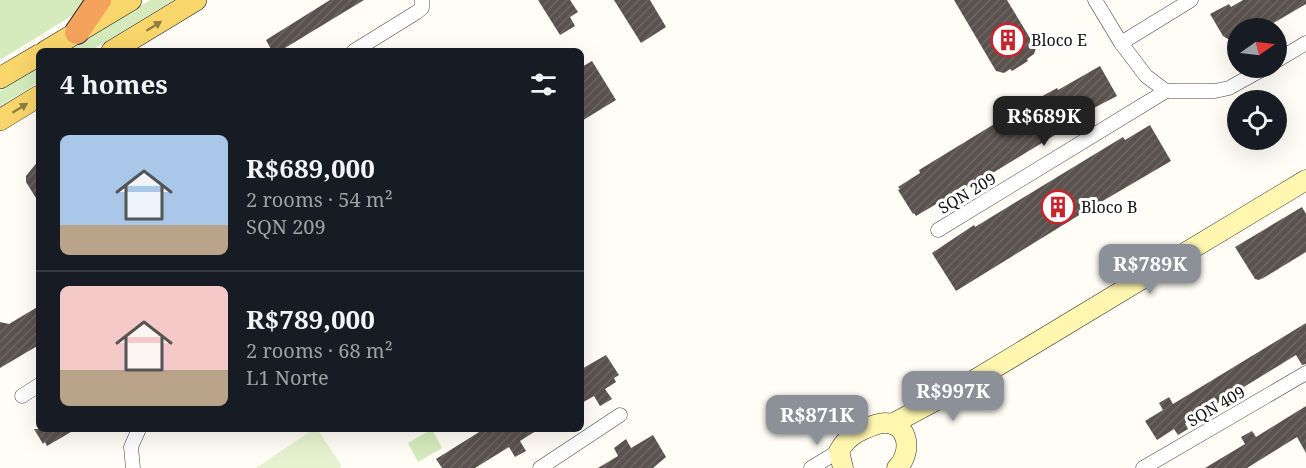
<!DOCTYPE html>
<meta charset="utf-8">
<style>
body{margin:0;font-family:"Noto Serif",serif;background:#20242c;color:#f1f3f6;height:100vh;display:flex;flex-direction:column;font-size:22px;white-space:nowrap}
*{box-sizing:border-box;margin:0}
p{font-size:20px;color:#9ea1a6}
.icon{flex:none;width:33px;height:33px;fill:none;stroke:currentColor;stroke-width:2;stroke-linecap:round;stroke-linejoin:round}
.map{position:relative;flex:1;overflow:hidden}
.details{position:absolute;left:36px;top:48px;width:548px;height:384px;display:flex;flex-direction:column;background:#171b24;border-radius:9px;box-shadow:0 6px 24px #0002}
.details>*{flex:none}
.needle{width:39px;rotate:76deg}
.controls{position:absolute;left:1227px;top:18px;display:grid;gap:12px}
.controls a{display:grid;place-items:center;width:60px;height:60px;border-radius:50%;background:#171b24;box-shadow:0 6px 24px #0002;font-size:30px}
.price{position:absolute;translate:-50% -51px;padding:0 14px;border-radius:12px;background:#8c9099;color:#fff;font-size:20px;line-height:39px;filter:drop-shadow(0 2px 3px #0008)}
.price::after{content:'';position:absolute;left:50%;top:36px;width:18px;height:14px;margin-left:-9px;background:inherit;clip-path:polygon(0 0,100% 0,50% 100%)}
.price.selected{background:#222;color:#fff}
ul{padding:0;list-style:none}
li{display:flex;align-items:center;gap:18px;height:150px;padding:0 24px}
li+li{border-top:2px solid #363941}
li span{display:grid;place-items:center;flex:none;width:168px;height:120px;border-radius:9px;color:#555}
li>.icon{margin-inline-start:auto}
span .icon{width:72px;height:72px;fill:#fffc;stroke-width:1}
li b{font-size:26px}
h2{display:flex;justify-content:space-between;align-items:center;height:72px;padding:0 24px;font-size:26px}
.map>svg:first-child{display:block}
</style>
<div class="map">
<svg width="1306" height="468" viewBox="0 0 1306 468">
<defs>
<pattern id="building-hatch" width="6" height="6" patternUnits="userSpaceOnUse" patternTransform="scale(1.5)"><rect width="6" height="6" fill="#5a524d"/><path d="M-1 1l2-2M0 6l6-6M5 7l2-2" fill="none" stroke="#6d6662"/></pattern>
</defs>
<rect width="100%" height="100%" fill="#fffdf5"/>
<g fill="#d5ebbd">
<path d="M0 0H88L73 15 0 60Z"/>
<path d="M150 0H174L90 51H66Z"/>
<path d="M39 67V82L0 106V91Z"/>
<path d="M432 429 442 448 418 462 408 443Z"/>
</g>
<path fill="#e6f2cf" d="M314 429H317L342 466 339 468H256Z"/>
<g fill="url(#building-hatch)">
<path d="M330 0H364L280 51H272L266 40Z"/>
<path d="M538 0H570L578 12 570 17 575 26 560 35Z"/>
<path d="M614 0H650L666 27 641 43Z"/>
<path d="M954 0H1007L1036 48 1034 54 1027 59 1028 61 1012 71 1010 69 1004 73 996 71Z"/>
<path d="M1243 0H1306V4L1265 28H1238V45L1223 36 1210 14 1229 4 1231 7Z"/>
<path d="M592 61 616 100 580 122V68Z"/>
<path d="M1100 66 1117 96 1088 111 1077 119 1078 121 940 205 938 203 916 216 914 213 913 214 898 190 900 189 898 187 920 173 919 170 1019 109 1057 88 1058 90Z"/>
<path d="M1150 125 1171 161 1089 209 956 291 932 253 974 225 975 227 1123 137 1125 140Z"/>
<path d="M39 160V203L26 182V176Z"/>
<path d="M1302 207 1306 214V252L1265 277 1259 280 1255 279 1235 247Z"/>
<path d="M39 306V345L0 368V322L9 324Z"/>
<path d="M1306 323V364L1302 365 1296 355 1185 423 1188 429 1178 435 1174 429 1157 440 1145 421 1163 410 1159 403 1169 397 1173 404Z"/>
<path d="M606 355 619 375 614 378 616 382 605 389 612 399 600 406 594 396 580 404V370Z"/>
<path d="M1306 406V453L1297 437 1247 468H1205L1245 444 1241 437 1252 431 1256 437Z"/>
<path d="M34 429H76L47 446 45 442 43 444Z"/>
<path d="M484 429H539L520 441 526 451 515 457 509 447 475 468H442L436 459Z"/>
<path d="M653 435 666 457 653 468H598L618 456 614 448 626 439 631 448Z"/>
</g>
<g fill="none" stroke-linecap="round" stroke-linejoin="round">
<defs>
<g id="street">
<path d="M1095 0 1121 43 1146 76 1166 91H1215L1229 88 1265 68"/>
<path d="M1121 43 1191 0"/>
<path d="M354 51 417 12 422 8V0"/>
<path d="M1276 61 1306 43"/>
<path d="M938 230 1166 91"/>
<path d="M22 396 39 385"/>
<path d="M133 468 131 447 139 429"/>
<path d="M540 468 620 415"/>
<path d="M811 468 839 451"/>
<path d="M1143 468 1306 373"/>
</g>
<g id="secondary">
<path d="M892 424 976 379 1306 180"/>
<path d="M843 468 839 451C844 442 849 437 858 432 867 428 875 423 885 423 910 423 912 454 897 468"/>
</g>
<g id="primary">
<path d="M46 51 131 0"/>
<path d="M112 51 196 0"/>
<path d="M0 78 39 55"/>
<path d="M0 120 39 96"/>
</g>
<path id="highway" d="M77 32 99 0"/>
</defs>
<use href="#street" stroke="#444" stroke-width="15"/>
<use href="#secondary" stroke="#333" stroke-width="21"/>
<use href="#primary" stroke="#222" stroke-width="22"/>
<use href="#highway" stroke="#222" stroke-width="26"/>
<use href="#street" stroke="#fff" stroke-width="14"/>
<use href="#secondary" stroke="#fff6b0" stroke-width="20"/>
<use href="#primary" stroke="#f9d66b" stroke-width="21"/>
<use href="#highway" stroke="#f5a25d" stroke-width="24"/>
</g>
<defs><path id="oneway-solid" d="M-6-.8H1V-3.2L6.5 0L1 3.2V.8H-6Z" transform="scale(1.5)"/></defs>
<g fill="#917d42">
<use href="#oneway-solid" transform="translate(154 26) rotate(-32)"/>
<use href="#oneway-solid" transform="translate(20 108) rotate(-32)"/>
</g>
<defs>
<symbol id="building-ring" viewBox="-11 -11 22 22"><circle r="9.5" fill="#fff" stroke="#c4262e" stroke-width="1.5"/><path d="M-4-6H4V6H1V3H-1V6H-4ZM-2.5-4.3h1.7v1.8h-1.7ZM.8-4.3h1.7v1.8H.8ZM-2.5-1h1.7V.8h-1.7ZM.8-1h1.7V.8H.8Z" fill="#c4262e"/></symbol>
</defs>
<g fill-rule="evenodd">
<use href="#building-ring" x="989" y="21" width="38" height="38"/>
<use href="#building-ring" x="1039" y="188" width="38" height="38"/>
</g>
<g text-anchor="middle" stroke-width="6" stroke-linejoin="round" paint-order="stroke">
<g font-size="16" fill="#111" stroke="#fff" text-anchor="start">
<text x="1031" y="46">Bloco E</text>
<text x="1081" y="213">Bloco B</text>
</g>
<g font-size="16" fill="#111" stroke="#fff">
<text transform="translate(967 193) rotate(-31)" y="6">SQN 209</text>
<text transform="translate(1216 406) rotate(-30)" y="6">SQN 409</text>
</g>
</g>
</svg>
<div class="controls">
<a><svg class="needle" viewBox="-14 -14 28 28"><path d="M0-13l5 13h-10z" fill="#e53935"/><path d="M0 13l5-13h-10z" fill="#9ea1a6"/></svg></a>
<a><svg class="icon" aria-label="locate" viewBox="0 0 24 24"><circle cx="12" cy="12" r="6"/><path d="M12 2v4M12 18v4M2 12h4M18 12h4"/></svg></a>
</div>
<b class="price selected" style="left:1044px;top:147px">R$689K</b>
<b class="price" style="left:1150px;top:295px">R$789K</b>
<b class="price" style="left:953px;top:422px">R$997K</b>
<b class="price" style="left:817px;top:446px">R$871K</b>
<section class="details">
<h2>4 homes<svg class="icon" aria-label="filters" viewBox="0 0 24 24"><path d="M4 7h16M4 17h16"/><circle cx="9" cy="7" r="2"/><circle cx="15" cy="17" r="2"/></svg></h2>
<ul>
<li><span style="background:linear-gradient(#a9c7e8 75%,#b9a48a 0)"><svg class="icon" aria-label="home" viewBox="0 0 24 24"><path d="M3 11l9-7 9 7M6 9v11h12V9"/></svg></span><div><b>R$689,000</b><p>2 rooms · 54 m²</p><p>SQN 209</p></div></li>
<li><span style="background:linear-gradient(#f6c9c9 70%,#b9a48a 0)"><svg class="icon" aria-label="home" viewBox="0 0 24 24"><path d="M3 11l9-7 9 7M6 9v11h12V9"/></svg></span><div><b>R$789,000</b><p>2 rooms · 68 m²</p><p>L1 Norte</p></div></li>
</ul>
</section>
</div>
